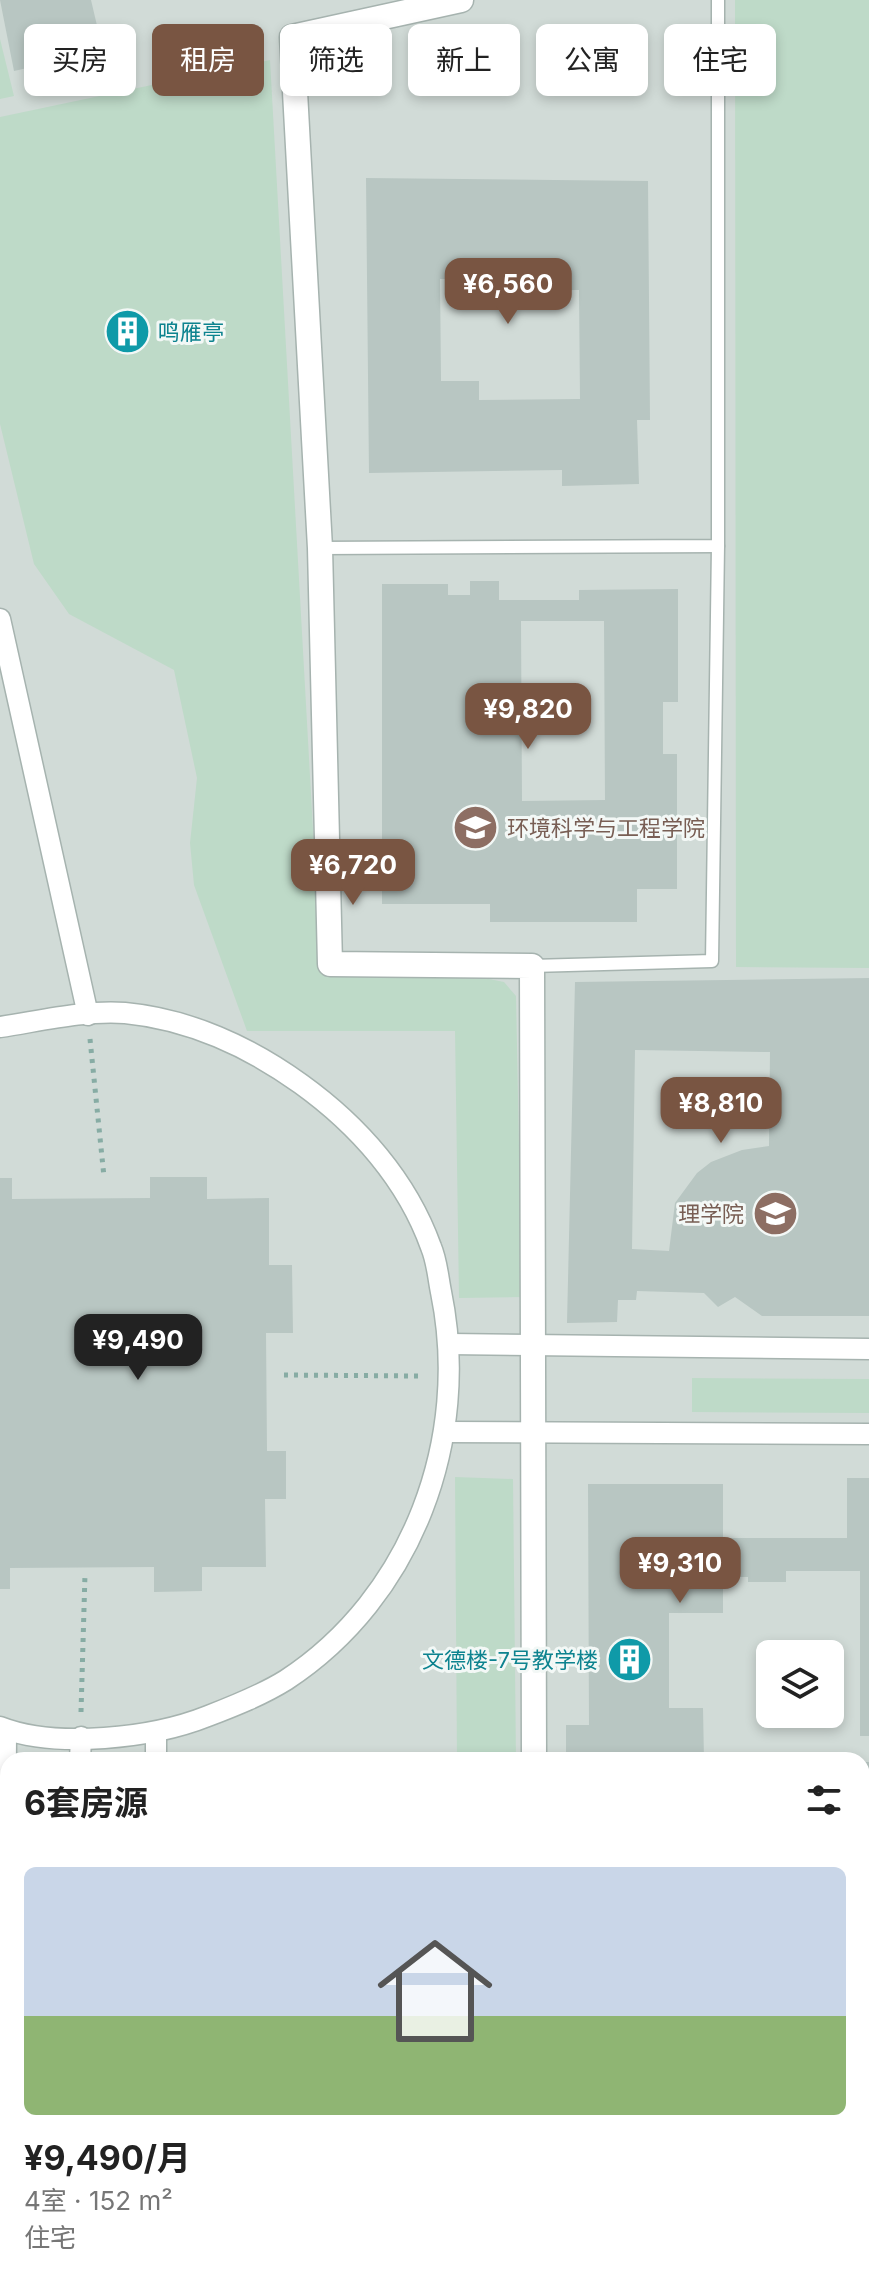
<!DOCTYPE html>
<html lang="zh">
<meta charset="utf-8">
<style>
body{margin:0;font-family:Inter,"Noto Sans SC",sans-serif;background:#f2f2f2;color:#222;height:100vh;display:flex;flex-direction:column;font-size:30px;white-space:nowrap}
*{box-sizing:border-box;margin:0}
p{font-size:26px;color:#767676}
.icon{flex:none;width:44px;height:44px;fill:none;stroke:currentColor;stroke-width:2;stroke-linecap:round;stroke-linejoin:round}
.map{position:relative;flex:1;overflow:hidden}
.details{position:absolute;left:0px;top:1752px;width:870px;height:538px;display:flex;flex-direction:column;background:#fff;border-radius:24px 24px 0 0;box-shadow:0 4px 12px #0003}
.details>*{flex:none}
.top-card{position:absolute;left:24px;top:24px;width:822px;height:72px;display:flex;gap:16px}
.fabs{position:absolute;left:756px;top:1640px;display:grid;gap:16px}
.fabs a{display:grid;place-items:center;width:88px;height:88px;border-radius:12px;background:#fff;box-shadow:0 4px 12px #0003;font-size:40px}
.price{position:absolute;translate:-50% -68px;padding:0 18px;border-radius:16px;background:#795542;color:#fff;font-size:26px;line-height:52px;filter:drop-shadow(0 2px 4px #0008)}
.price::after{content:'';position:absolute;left:50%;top:48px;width:24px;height:18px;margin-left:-12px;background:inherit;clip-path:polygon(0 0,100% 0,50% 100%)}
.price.active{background:#222;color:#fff}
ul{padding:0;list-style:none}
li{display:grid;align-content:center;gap:16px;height:424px;padding:0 24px}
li+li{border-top:2px solid #e0e0e0}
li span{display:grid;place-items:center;height:248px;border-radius:12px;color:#555}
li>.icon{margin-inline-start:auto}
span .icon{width:144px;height:144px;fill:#fffc;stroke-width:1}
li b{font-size:34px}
h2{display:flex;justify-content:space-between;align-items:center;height:96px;padding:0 24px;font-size:34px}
.chip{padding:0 28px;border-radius:12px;background:#fff;box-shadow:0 4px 12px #0003;font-size:28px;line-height:72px}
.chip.active{background:#795542;color:#fff}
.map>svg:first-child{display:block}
</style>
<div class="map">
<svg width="869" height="2289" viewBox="0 0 869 2289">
<rect width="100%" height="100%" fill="#e3ebe8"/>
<path fill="#d1dbd7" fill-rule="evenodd" d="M0 0H869V2289H0ZM770 1654H830V1714H770ZM8 1760H862V2282H8Z"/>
<g fill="#bedac8">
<path d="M735 0H869V968L736 967Z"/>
<path d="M0 39 14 96 0 99Z"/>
<path d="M270 60 321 973 489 979 504 982 516 996 522 1297 459 1298 455 1031H247L194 885 190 843 197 778 174 670 69 614 34 564 0 424V117Z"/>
<path d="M692 1378 869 1379V1413L692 1412Z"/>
<path d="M455 1477 513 1479 516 1760H457Z"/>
<path d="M862 1973H869V2289H478V2282H862Z"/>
</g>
<g fill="#b8c6c2" fill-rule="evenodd">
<path d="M0 0H91L103 51 72 58 74 67 47 73 45 64 14 71Z"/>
<path d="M366 178 648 181 650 420H637L639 484 562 486V470L369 473ZM527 278V290H579L580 399 479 400V381H441L440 279Z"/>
<circle cx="127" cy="333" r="22"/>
<path d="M470 581H499V600H579V590L678 589V702H663V754H677V889H637V922H490V904H382V584H448V595H470ZM521 621H604L605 800 522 801Z"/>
<path d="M869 978V1316H762L735 1297 718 1307 704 1293 637 1291 636 1300H618L617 1322 567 1323 575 982ZM635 1050 770 1052 769 1146 742 1150 711 1162 697 1173 675 1203 669 1251 632 1249Z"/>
<path d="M150 1177H207V1199L269 1198V1265H292L293 1333H266L267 1451H286V1499H265L266 1567H202V1591L154 1592V1567L10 1568V1589H0V1178H12V1199L150 1198Z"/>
<path d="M847 1478H869V1736H860V1571H786V1582H748V1577H723V1613H669V1708H703L704 1760H566V1725H589L588 1484H723V1538H847Z"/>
<rect x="862" y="1762" width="7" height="128"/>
<rect x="173" y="2282" width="86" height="7"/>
<rect x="388" y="2282" width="69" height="7"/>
</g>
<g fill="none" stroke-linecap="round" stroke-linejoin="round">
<defs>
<g id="service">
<path d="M320 548 718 546V0"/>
<path d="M532 966 712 961 718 546"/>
</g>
<g id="pedestrian">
<path d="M0 619 88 1015"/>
<path d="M0 1027C40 1021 84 1010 125 1013 189 1019 250 1047 301 1084 358 1125 407 1180 431 1247 437 1261 438 1277 441 1292 471 1438 413 1597 286 1680 262 1695 234 1706 208 1716 153 1738 56 1749 0 1727"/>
<path d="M449 1344 869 1349"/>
<path d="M446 1432 869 1434"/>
<path d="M156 1733V1760"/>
<path d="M80 1760 81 1737"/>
<path d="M5 1944 6 1730"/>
</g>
<g id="minor">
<path d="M461 0 292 37 320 548 330 964 532 966 534 1760"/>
<path d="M862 1940H869"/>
<path d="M0 1944H8"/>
<path d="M75 2289V2282"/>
</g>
</defs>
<use href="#service" stroke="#a6b3af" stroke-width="15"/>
<use href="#pedestrian" stroke="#a6b3af" stroke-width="23"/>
<use href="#minor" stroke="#a6b3af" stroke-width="27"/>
<g stroke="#87aca4" stroke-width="5" stroke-dasharray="4 6" stroke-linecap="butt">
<path d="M90 1039 104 1177"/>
<path d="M284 1375 421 1376"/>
<path d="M81 1712 85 1574"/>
</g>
<use href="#service" stroke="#fff" stroke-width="12"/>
<use href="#pedestrian" stroke="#fff" stroke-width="20"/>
<use href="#minor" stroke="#fff" stroke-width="24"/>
</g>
<defs>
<symbol id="building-disc" viewBox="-11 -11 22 22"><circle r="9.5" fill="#0f9aa8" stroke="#f3f8f6"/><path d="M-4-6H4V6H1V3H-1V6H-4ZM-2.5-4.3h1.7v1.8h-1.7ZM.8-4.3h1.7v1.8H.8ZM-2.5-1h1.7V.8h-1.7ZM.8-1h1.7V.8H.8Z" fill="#fff"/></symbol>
<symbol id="university-disc" viewBox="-11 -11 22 22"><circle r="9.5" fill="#8d6e63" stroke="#f3f8f6"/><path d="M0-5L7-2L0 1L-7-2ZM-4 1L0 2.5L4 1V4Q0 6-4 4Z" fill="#fff"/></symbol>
</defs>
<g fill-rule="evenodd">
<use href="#building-disc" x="102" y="306" width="51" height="51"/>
<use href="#university-disc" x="450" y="802" width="51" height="51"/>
<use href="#university-disc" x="750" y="1188" width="51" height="51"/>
<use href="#building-disc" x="604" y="1634" width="51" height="51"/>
</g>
<g text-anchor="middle" stroke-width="6" stroke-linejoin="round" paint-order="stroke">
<g font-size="22" fill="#0d838f" stroke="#f3f8f6" text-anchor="start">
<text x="158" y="340">鸣雁亭</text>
<text x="598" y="1668" text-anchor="end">文德楼-7号教学楼</text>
</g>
<g font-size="22" fill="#785e54" stroke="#f3f8f6" text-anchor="start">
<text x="507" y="836">环境科学与工程学院</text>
<text x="744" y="1222" text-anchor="end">理学院</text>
</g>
</g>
</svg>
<div class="fabs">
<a><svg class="icon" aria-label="layers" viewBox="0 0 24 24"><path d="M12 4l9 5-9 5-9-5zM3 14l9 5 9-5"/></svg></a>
</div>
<b class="price" style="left:508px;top:326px">¥6,560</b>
<b class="price" style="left:528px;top:751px">¥9,820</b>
<b class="price" style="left:353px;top:907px">¥6,720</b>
<b class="price" style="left:721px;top:1145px">¥8,810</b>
<b class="price active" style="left:138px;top:1382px">¥9,490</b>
<b class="price" style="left:680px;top:1605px">¥9,310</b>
<div class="top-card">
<a class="chip">买房</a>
<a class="chip active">租房</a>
<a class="chip">筛选</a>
<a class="chip">新上</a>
<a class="chip">公寓</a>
<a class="chip">住宅</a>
</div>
<section class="details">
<h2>6套房源<svg class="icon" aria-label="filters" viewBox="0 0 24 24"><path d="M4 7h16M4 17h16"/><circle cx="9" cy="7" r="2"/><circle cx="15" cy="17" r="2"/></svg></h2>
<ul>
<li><span style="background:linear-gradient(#c9d6e8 60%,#8fb573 0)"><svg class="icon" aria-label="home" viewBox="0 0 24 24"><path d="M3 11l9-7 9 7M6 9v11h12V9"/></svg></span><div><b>¥9,490/月</b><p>4室 · 152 m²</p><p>住宅</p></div></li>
</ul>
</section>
</div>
